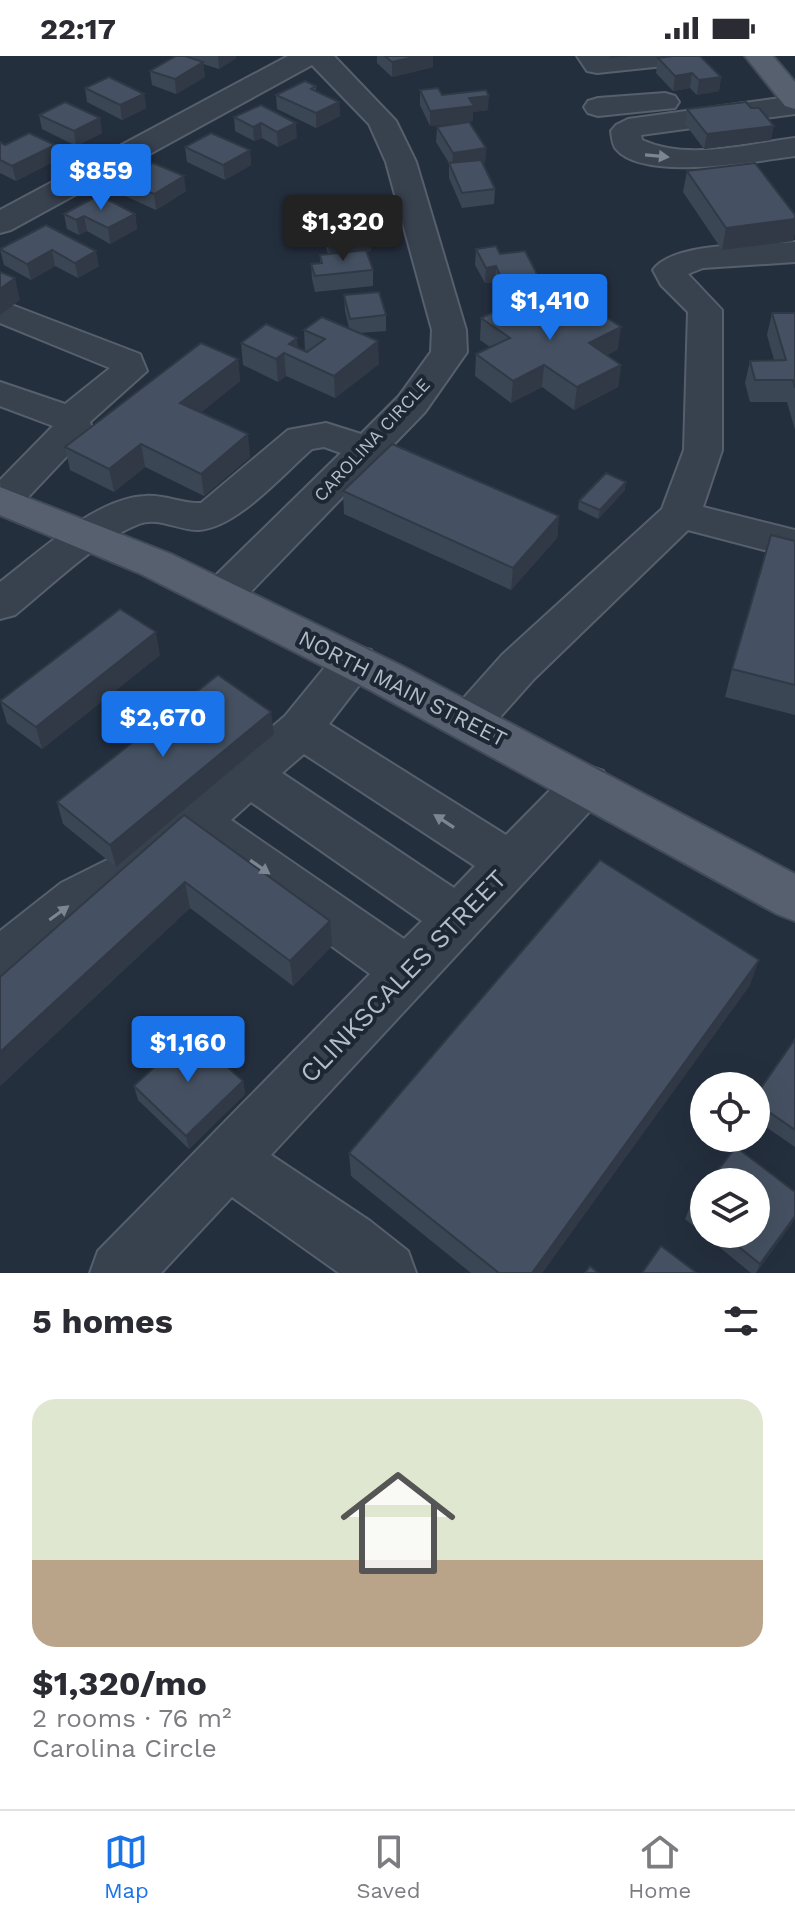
<!DOCTYPE html>
<meta charset="utf-8">
<style>
body{margin:0;font-family:"Work Sans",sans-serif;background:#f2f2f3;color:#2b2b33;height:100vh;display:flex;flex-direction:column;font-size:30px;white-space:nowrap}
*{box-sizing:border-box;margin:0}
p{font-size:26px;color:#7c7c81}
.icon{flex:none;width:44px;height:44px;fill:none;stroke:currentColor;stroke-width:2;stroke-linecap:round;stroke-linejoin:round}
.map{position:relative;height:1217px;overflow:hidden}
.side{display:flex;flex-direction:column;background:#fff;flex:1}
.side>*{flex:none}
.tools{position:absolute;left:690px;top:1016px;display:grid;gap:16px}
.tools a{display:grid;place-items:center;width:80px;height:80px;border-radius:50%;background:#fff;box-shadow:0 8px 32px #0002;font-size:40px}
.price{position:absolute;translate:-50% -68px;padding:0 18px;border-radius:8px;background:#1a73e8;color:#fff;font-size:26px;line-height:52px;filter:drop-shadow(0 2px 4px #0008)}
.price::after{content:'';position:absolute;left:50%;top:48px;width:24px;height:18px;margin-left:-12px;background:inherit;clip-path:polygon(0 0,100% 0,50% 100%)}
.price.current{background:#222;color:#fff}
ul{padding:0;list-style:none}
li{display:grid;align-content:center;gap:16px;height:424px;padding:0 32px}
li span{display:grid;place-items:center;height:248px;border-radius:24px;color:#555}
li>.icon{margin-inline-start:auto}
span .icon{width:144px;height:144px;fill:#fffc;stroke-width:1}
li b{font-size:34px}
h2{display:flex;justify-content:space-between;align-items:center;height:96px;padding:0 32px;font-size:34px}
.status{display:flex;justify-content:space-between;align-items:center;height:56px;padding:0 40px;background:#fff;direction:ltr}
.status svg{height:22px;fill:currentColor}
.dock{display:flex;justify-content:space-around;align-items:center;height:112px;border-top:2px solid #e1e1e2;background:#fff;font-size:22px;color:#7c7c81}
.dock a{display:grid;justify-items:center;gap:4px}
.dock .current{color:#1a73e8}
.map>svg:first-child{display:block}
</style>
<div class="status"><b>22:17</b><svg viewBox="0 0 49 12"><path d="M0 12V9h3v3zM5 12V6h3v6zM10 12V3h3v9zM15 12V0h3v12zM26 1h20v11H26zM47 4h2v5h-2z"/></svg></div>
<div class="map">
<svg width="795" height="1217" viewBox="0 0 795 1217">
<rect width="100%" height="100%" fill="#242f3e"/>
<g fill="none" stroke-linecap="round" stroke-linejoin="round">
<defs>
<g id="minor">
<path d="M288 0H334L396 65 416 106 466 274 467 296 425 356 237 550 222 554 207 550 201 539 207 528 341 397 324 391 312 393C283 418 238 471 199 474 180 475 158 460 139 468 96 485 51 530 15 559L0 563V526C38 497 96 442 145 440 164 438 182 448 201 447L288 374 326 367 361 378 399 340 431 296 432 274 386 106 369 68 312 9 11 174 0 177V154Z"/>
<path d="M577 0H697L693 6 683 8 597 17 587 15Z"/>
<path d="M665 37 675 40 679 46 675 52 598 60 588 57 584 51 588 45 598 42Z"/>
<path d="M795 40V58L641 79 642 84C688 105 747 88 795 82V100C757 105 643 126 616 93 612 88 612 81 611 75L616 69 628 63Z"/>
<path d="M795 186V206L703 212 688 218 722 254V394L703 451 795 474V502L688 474 534 623 485 678 469 684 453 678 446 666 453 654 502 599 662 453 684 394 688 256 661 229 653 214C673 185 762 189 795 186Z"/>
<path d="M4 246 140 298 147 315 90 366 92 372 86 380 16 454 2 458 0 424 53 370 0 350V326L65 348 110 312 0 267V247Z"/>
<path d="M355 590 371 594 377 606 329 668 506 779 569 715 586 709 603 715 610 728 603 741 271 1099 370 1165 408 1195 416 1217H339L232 1141 161 1217H90L98 1195 370 918 198 793 163 824 97 857 69 878 18 924 0 931V875L61 827 127 794 285 660 339 594ZM304 698 475 810 454 832 282 717ZM251 746 422 865 404 883 231 764Z"/>
</g>
<g id="major">
<path d="M745 0H773L795 26V53L785 50Z"/>
<path d="M0 431 171 498 402 610 795 818V865L777 858 370 634 141 518 0 459Z"/>
</g>
</defs>
<use href="#minor" stroke="#565f6c" stroke-width="4"/>
<use href="#major" stroke="#414a57" stroke-width="4"/>
<use href="#minor" fill="#38414e" fill-rule="evenodd"/>
<use href="#major" fill="#56606e" fill-rule="evenodd"/>
</g>
<g fill="#3b4654">
<path d="M176 0H236V2L219 13 203 8 205 21 176 38 152 29 150 15Z"/>
<path d="M377 0H433V11L392 21 377 7Z"/>
<path d="M658 2 721 21 719 35 697 39 690 32 673 35 656 17Z"/>
<path d="M316 30V35L339 46 340 60 316 72 277 53 276 39Z"/>
<path d="M85 32 144 38 146 52 122 64 87 46Z"/>
<path d="M420 34 442 39 488 54 473 56V65L430 70 420 49Z"/>
<path d="M261 49 297 82 278 91 262 82 254 85 235 75 234 61Z"/>
<path d="M751 52 771 84 704 93 685 68 687 53Z"/>
<path d="M39 59 102 77 76 90 42 73Z"/>
<path d="M437 71 486 92 485 107H483L495 133 494 148 462 152 449 122V107L436 86Z"/>
<path d="M0 86 5 89H55L57 104 16 125 0 117Z"/>
<path d="M185 91 250 94 251 109 225 124 187 106Z"/>
<path d="M687 115 795 159V176L793 185 722 194 683 136Z"/>
<path d="M122 125 186 135 156 154 125 140Z"/>
<path d="M64 158H135L137 173 110 188 87 175 79 179 67 173Z"/>
<path d="M322 162 371 195 367 196 373 214V230L315 236 312 223 311 208 320 207V199L328 198 322 177Z"/>
<path d="M46 169 99 210 78 222 55 210 31 224 4 209 0 193Z"/>
<path d="M476 193 500 198 537 235 502 240 495 226 485 227 475 209Z"/>
<path d="M344 239 386 259V275L360 277 379 308 335 342 286 320 278 326 243 309 241 287 298 292 305 295 304 274 349 272 345 255Z"/>
<path d="M772 257H795V374L787 346H750L745 327 750 305 774 304 767 279Z"/>
<path d="M481 262H552L618 293 607 299 621 309 618 331 574 354 542 331 511 347 475 320 476 298 490 291 480 284Z"/>
<path d="M238 303 240 325 200 357 250 401 204 440 145 411 114 436 70 414 65 391Z"/>
<path d="M625 434 598 463 578 453 579 445Z"/>
<path d="M343 435 559 460 557 482 511 534 344 458Z"/>
<path d="M795 485V659L725 641 732 613Z"/>
<path d="M160 599 42 693 7 667 0 644Z"/>
<path d="M274 678 116 811 63 768 57 746Z"/>
<path d="M184 759 330 865 332 890 293 930 190 852 0 1030Z"/>
<path d="M750 929 542 1217H471L351 1120 349 1097Z"/>
<path d="M795 983V1091L756 1064V1039Z"/>
<path d="M243 1025 245 1038 189 1093 138 1044 134 1030Z"/>
<path d="M704 1132V1178H756L795 1163 756 1217H751L685 1163 690 1151Z"/>
</g>
<g fill="#303945">
<path d="M218 0H236V2L219 13Z"/>
<path d="M418 0H433V11L392 21V6Z"/>
<path d="M610 0H631L610 2Z"/>
<path d="M203 6 205 21 176 38 175 23Z"/>
<path d="M692 17 690 32 673 35 675 20Z"/>
<path d="M721 21 719 35 697 39 699 24Z"/>
<path d="M144 38 146 52 122 64 120 49Z"/>
<path d="M489 40 488 54 473 56V65L430 70V55L469 42Z"/>
<path d="M339 46 340 60 316 72V57Z"/>
<path d="M100 62 102 77 76 90 74 75Z"/>
<path d="M261 67 262 82 254 85 253 71Z"/>
<path d="M296 67 297 82 278 91 277 76Z"/>
<path d="M774 70 771 84 704 93 707 78Z"/>
<path d="M55 89 57 104 16 125 12 110Z"/>
<path d="M486 92 485 107 452 112 453 97Z"/>
<path d="M250 94 251 109 225 124 223 109Z"/>
<path d="M184 120 186 135 156 154 154 138Z"/>
<path d="M135 158 137 173 110 188 108 172Z"/>
<path d="M84 160 87 175 79 179 76 164Z"/>
<path d="M795 163V176L793 185 722 194 726 172Z"/>
<path d="M371 180V195L329 200 328 184Z"/>
<path d="M52 194 55 210 31 224 27 208Z"/>
<path d="M96 195 99 210 78 222 75 207Z"/>
<path d="M496 210 495 226 485 227 486 212Z"/>
<path d="M538 220 537 235 502 240V224Z"/>
<path d="M15 222 20 244 0 259V233Z"/>
<path d="M621 271 618 293 586 310 589 287Z"/>
<path d="M297 282 299 304 289 288Z"/>
<path d="M378 285 379 308 335 342 334 320Z"/>
<path d="M284 297 286 320 278 326 276 303Z"/>
<path d="M238 303 240 325 184 370 180 347Z"/>
<path d="M544 309 542 331 511 347 513 325Z"/>
<path d="M621 309 618 331 574 354 577 331Z"/>
<path d="M248 378 250 401 204 440 201 418Z"/>
<path d="M141 388 145 411 114 436 109 413Z"/>
<path d="M626 426 625 434 598 463 600 454Z"/>
<path d="M559 460 557 482 511 534 513 512Z"/>
<path d="M156 576 160 599 42 693 36 671Z"/>
<path d="M271 656 274 678 116 811 110 789Z"/>
<path d="M185 826 190 852 0 1030V996Z"/>
<path d="M330 865 332 890 293 930 290 905Z"/>
<path d="M759 904 750 929 542 1217H532Z"/>
<path d="M243 1025 245 1038 189 1093 186 1080Z"/>
<path d="M795 1160V1163L756 1217 760 1208Z"/>
</g>
<g fill="#455162" stroke="#303945" stroke-width="2">
<path d="M176 0H185L203 6 175 23 150 15Z"/>
<path d="M385 0H418L392 6Z"/>
<path d="M673 0H700L721 21 699 24 692 17 675 20 658 2Z"/>
<path d="M109 21 144 38 120 49 85 32Z"/>
<path d="M305 25 316 30 311 33 339 46 316 57 276 39Z"/>
<path d="M438 32 442 39 486 34 489 40 469 42 474 50 430 55 420 34Z"/>
<path d="M65 46 100 62 74 75 39 59Z"/>
<path d="M746 46 751 52H759L774 70 707 78 687 53Z"/>
<path d="M261 49 296 67 277 76 261 67 253 71 234 61Z"/>
<path d="M469 66 486 92 453 97 437 71Z"/>
<path d="M29 77 55 89 12 110 0 104V86L5 89Z"/>
<path d="M211 77 250 94 223 109 185 91Z"/>
<path d="M481 104 495 133 462 137 449 107Z"/>
<path d="M153 107 184 120 154 138 122 125Z"/>
<path d="M755 107 795 159V163L726 172 687 115Z"/>
<path d="M99 139 135 158 108 172 84 160 76 164 64 158Z"/>
<path d="M363 157 371 180 328 184 322 162Z"/>
<path d="M46 169 96 195 75 207 52 194 27 208 0 193Z"/>
<path d="M496 190 500 198 525 195 538 220 502 224 496 210 486 212 476 193Z"/>
<path d="M366 194 373 214 315 220 311 208 322 207 320 199Z"/>
<path d="M0 216 15 222 0 233Z"/>
<path d="M379 236 386 259 350 263 344 239Z"/>
<path d="M522 242 552 262 583 246 621 271 589 287 621 309 577 331 544 309 513 325 476 298 510 282 481 262Z"/>
<path d="M772 257H795V332L793 324H755L750 305 786 304Z"/>
<path d="M322 261 378 285 334 320 284 297 276 303 241 287 266 268 297 282 289 288 307 296 325 283 304 274Z"/>
<path d="M201 287 238 303 180 347 248 378 201 418 141 388 109 413 65 391Z"/>
<path d="M392 388 559 460 513 512 343 435Z"/>
<path d="M606 417 626 426 600 454 579 445Z"/>
<path d="M771 479 795 485V629L732 613Z"/>
<path d="M120 553 156 576 36 671 0 645Z"/>
<path d="M218 619 271 656 110 789 57 746Z"/>
<path d="M184 759 330 865 290 905 185 826 0 996V921Z"/>
<path d="M600 804 759 904 532 1217H499L349 1097Z"/>
<path d="M190 978 243 1025 186 1080 134 1030Z"/>
<path d="M795 983V1074L756 1047V1039Z"/>
<path d="M736 1091 795 1136V1160L760 1208 723 1178H756V1126H709Z"/>
<path d="M704 1132V1162L690 1151Z"/>
<path d="M661 1190 697 1217H642Z"/>
<path d="M590 1210 598 1217H585Z"/>
</g>
<defs><path id="oneway-solid" d="M-6-.8H1V-3.2L6.5 0L1 3.2V.8H-6Z" transform="scale(2)"/></defs>
<g fill="#7c8592">
<use href="#oneway-solid" transform="translate(657 100) rotate(5)"/>
<use href="#oneway-solid" transform="translate(444 765) rotate(-147)"/>
<use href="#oneway-solid" transform="translate(260 811) rotate(35)"/>
<use href="#oneway-solid" transform="translate(59 857) rotate(-36)"/>
</g>
<g text-anchor="middle" stroke-width="8" stroke-linejoin="round" paint-order="stroke">
<g font-size="18" fill="#b4bcc9" stroke="#1d2633">
<text transform="translate(372 384) rotate(-47)" y="6">CAROLINA CIRCLE</text>
</g>
<g font-size="22" fill="#b4bcc9" stroke="#1d2633">
<text transform="translate(403 632) rotate(27)" y="8">NORTH MAIN STREET</text>
</g>
<g font-size="26" fill="#b4bcc9" stroke="#1d2633">
<text transform="translate(403 920) rotate(-46)" y="9">CLINKSCALES STREET</text>
</g>
</g>
</svg>
<div class="tools">
<a><svg class="icon" aria-label="locate" viewBox="0 0 24 24"><circle cx="12" cy="12" r="6"/><path d="M12 2v4M12 18v4M2 12h4M18 12h4"/></svg></a>
<a><svg class="icon" aria-label="layers" viewBox="0 0 24 24"><path d="M12 4l9 5-9 5-9-5zM3 14l9 5 9-5"/></svg></a>
</div>
<b class="price" style="left:101px;top:156px">$859</b>
<b class="price current" style="left:343px;top:207px">$1,320</b>
<b class="price" style="left:550px;top:286px">$1,410</b>
<b class="price" style="left:163px;top:703px">$2,670</b>
<b class="price" style="left:188px;top:1028px">$1,160</b>
</div>
<section class="side">
<h2>5 homes<svg class="icon" aria-label="filters" viewBox="0 0 24 24"><path d="M4 7h16M4 17h16"/><circle cx="9" cy="7" r="2"/><circle cx="15" cy="17" r="2"/></svg></h2>
<ul>
<li><span style="background:linear-gradient(#dfe7d0 65%,#b9a48a 0)"><svg class="icon" aria-label="home" viewBox="0 0 24 24"><path d="M3 11l9-7 9 7M6 9v11h12V9"/></svg></span><div><b>$1,320/mo</b><p>2 rooms · 76 m²</p><p>Carolina Circle</p></div></li>
</ul>
</section>
<nav class="dock">
<a class="current"><svg class="icon" aria-label="map" viewBox="0 0 24 24"><path d="M3 6l6-2 6 2 6-2v14l-6 2-6-2-6 2zM9 4v14M15 6v14"/></svg>Map</a>
<a><svg class="icon" aria-label="saved" viewBox="0 0 24 24"><path d="M7 4h10v16l-5-4-5 4z"/></svg>Saved</a>
<a><svg class="icon" aria-label="home" viewBox="0 0 24 24"><path d="M3 11l9-7 9 7M6 9v11h12V9"/></svg>Home</a>
</nav>
